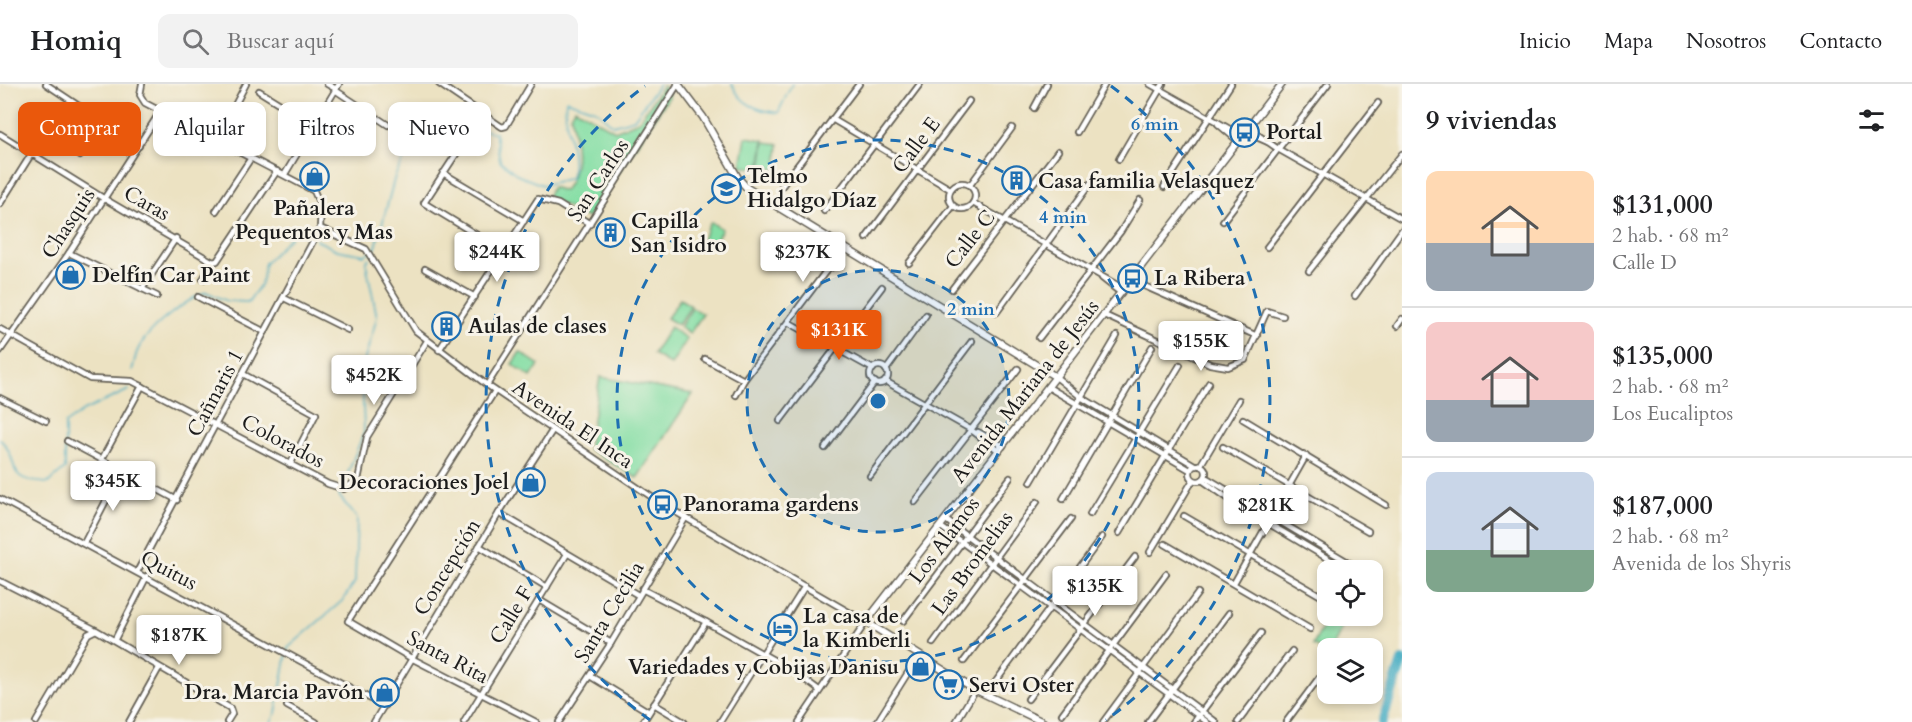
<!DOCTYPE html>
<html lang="es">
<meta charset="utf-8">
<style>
body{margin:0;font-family:Cardo,serif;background:#f2f2f2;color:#202124;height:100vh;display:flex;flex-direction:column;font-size:22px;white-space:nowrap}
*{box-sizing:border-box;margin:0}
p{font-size:20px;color:#757577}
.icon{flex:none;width:33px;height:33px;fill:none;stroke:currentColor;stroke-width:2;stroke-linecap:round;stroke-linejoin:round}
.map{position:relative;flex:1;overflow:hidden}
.panel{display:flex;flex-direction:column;background:#fff;width:510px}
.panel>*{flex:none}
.guide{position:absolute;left:18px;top:18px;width:570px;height:54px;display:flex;gap:12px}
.tools{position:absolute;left:1317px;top:476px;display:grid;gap:12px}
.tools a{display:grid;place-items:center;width:66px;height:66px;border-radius:12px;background:#fff;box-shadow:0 3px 9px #0003;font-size:30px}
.price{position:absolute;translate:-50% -51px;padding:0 14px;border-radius:6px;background:#fff;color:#222;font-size:20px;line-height:39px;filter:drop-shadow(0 2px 3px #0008)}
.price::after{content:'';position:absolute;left:50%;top:36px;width:18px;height:14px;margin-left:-9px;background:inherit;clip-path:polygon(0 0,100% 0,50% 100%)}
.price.current{background:#ea580c;color:#fff}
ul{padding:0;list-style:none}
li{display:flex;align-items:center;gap:18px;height:150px;padding:0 24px}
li+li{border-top:2px solid #e0e0e0}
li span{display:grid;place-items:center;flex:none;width:168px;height:120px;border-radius:12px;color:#555}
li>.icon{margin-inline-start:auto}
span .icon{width:72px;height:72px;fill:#fffc;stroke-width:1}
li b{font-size:26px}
h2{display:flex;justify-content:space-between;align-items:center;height:72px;padding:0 24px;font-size:26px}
.chip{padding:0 21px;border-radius:12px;background:#fff;box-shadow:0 3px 9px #0003;font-size:21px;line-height:54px}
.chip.current{background:#ea580c;color:#fff}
header{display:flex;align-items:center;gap:36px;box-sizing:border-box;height:84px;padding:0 30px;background:#fff;border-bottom:2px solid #e0e0e0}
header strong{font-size:28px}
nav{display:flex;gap:33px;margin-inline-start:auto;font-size:21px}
.search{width:420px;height:54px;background:#f2f2f2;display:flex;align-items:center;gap:15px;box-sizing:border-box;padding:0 21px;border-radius:12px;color:#757577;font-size:22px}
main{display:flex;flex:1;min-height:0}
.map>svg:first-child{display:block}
</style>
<header>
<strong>Homiq</strong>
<div class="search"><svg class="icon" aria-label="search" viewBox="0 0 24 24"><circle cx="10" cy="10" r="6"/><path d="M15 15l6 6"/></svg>Buscar aquí</div>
<nav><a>Inicio</a><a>Mapa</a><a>Nosotros</a><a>Contacto</a></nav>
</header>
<main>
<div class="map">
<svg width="1402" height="638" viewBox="0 0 1402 638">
<rect width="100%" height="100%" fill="#f7f3e8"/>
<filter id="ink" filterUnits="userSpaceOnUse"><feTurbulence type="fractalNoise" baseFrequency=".0167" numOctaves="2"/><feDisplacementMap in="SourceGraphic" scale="12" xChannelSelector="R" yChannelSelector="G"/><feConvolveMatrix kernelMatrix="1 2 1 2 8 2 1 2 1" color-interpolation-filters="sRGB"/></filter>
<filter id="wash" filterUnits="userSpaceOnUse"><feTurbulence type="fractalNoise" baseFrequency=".008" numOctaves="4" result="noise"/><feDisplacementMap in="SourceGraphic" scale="24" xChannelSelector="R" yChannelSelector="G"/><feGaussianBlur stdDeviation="1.35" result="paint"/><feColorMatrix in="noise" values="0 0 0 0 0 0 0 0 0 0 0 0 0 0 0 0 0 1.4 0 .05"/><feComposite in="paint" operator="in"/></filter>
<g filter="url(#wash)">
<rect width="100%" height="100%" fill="#ece2c2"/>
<g fill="#84dea4" stroke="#507d60" stroke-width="1.5">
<path d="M663 2 669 8V13L588 134 547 113 552 103 564 107C582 84 575 58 571 31L575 24 615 47 639 37Z"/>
<path d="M746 53 764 56 760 85 741 82Z"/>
<path d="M765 58 779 60 777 85 761 83Z"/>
<path d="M711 138 722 145 712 163 701 157Z"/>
<path d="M680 215 691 222 678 241 667 234Z"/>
<path d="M692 224 703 230 690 249 680 243Z"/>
<path d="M670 243 687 255 671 281 653 270Z"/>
<path d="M520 268 539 281 531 293 512 280Z"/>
<path d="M600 293 693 310 637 394 588 365Z"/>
<path d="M1329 532 1343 541 1331 564H1328L1327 569 1313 561Z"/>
</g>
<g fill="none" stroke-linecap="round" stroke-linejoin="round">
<g stroke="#42abc2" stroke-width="1.5">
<path d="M732 0C741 21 757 26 778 29L792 0"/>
<path d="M316 156 337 166 365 171 375 164"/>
<path d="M372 170 376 163 395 92 408 69 422 54 479 45 495 49 500 77 519 92 543 101 571 94C577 63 562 43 566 16L596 26 613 41 634 35 659 0"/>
<path d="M132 287C134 280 135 273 137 268 146 245 185 217 206 208L227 217 248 218 261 200 265 179 296 147 311 154"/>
<path d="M0 355C24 380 0 396 48 399L65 385V340L83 327 129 306"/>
<path d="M271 638 276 629 288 564 342 517 355 498 357 434 339 412 364 348 362 285 377 233 366 179 369 174"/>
</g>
<path stroke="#42abc2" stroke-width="10" d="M1382 638 1402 577"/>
</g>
</g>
<g filter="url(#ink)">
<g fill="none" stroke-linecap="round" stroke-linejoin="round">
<defs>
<g id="street">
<path d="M46 0 139 62"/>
<path d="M142 0 140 11 145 19 314 107 321 123 320 144 366 165 416 247 487 301 662 420 866 538 799 638"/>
<path d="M327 0 336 5"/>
<path d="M439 0 502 43 506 42 531 0"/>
<path d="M1150 0 1242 52"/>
<path d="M335 6 388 41"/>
<path d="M259 7 314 41"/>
<path d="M1034 24 1047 0"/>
<path d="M832 35 950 105"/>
<path d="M1218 40 1238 57"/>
<path d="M1248 44 1278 65 1402 135"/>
<path d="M1077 48 1105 0"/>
<path d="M1245 48 1268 58"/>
<path d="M0 50 103 114 213 178 217 177 277 87"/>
<path d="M309 50 324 59"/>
<path d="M468 52 424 119 505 168"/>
<path d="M216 57 246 0"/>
<path d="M80 72 103 37"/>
<path d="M1119 75 1163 0"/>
<path d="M443 89 524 137"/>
<path d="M285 90 339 0"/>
<circle cx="962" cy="112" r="13"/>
<path d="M970 101 1012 44"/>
<path d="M782 102 859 0"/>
<path d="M1164 103 1231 0"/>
<path d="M973 119 1124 205"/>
<path d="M0 120 32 69"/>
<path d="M216 127 251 74"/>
<path d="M824 127 920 0"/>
<path d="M1223 137 1328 0"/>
<path d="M866 154 969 17"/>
<path d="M777 156 826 187"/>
<path d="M1267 163 1378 19"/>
<path d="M69 169 157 212"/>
<path d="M909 179 953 122"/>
<path d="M425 185 475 213"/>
<path d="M1309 187 1402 70"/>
<path d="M1102 194 1121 209"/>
<path d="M203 195 213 178"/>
<path d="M1131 196 1257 252"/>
<path d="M142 205 176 154"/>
<path d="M952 205 1058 67"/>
<path d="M1355 212 1402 146"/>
<path d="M198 213 265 248"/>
<path d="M284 214 348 246"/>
<path d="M997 228 1095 93"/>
<path d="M1104 231 1210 280 1228 283 1245 276 1267 227 1283 232"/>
<path d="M788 238 873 285"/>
<path d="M1397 242 1402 235"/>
<path d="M0 245 90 295 132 297 328 400 344 405 358 396 367 353 427 257"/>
<path d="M1039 254 1121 147 1140 116"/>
<path d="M439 266 538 115 558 120 590 140"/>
<path d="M0 267 69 169 160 28"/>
<path d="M705 275 744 296"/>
<circle cx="879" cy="291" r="9"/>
<path d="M886 286 926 231"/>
<path d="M243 290 316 330 290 381"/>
<path d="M1056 293 1081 313 1196 382"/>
<path d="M885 297 970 345 999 367"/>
<path d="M487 301 678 0"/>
<path d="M1048 303 1190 386"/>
<path d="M495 307 348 537 411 574 536 638"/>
<path d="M736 311 744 296 826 187 838 179"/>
<path d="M0 314 46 337"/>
<path d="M1243 335 1386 421"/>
<path d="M780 337 882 203"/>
<path d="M978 348 1003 362"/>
<path d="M67 357 177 416"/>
<path d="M1223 363 1368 447"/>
<path d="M825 364 875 298"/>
<path d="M102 375 142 302"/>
<circle cx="1198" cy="389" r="8"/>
<path d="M1200 382 1239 316"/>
<path d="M870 392 972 257"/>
<path d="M1205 393 1358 484"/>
<path d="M1202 396 1236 420 1347 486"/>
<path d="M1031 398 1117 252"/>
<path d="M0 415 384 622"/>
<path d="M1063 415 1152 263"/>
<path d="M915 418 1018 285"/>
<path d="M499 429 638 511"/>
<path d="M1090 430 1180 281"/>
<path d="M1184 432 1328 516"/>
<path d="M946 436 1216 638"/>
<path d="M941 443 1207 638"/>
<path d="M1119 449 1209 299"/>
<path d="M84 459 122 386"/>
<path d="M1165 460 1310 545"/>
<path d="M479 462 547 503"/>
<path d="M1150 468 1193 396"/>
<path d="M1356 486 1362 483 1367 486"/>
<path d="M137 488 320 144"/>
<path d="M0 497 94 545"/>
<path d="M1234 499 1306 372"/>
<path d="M642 505 706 538"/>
<path d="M539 516 611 559"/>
<path d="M903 537 1010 394"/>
<path d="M115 555 147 492"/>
<path d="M933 559 1037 418"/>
<path d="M964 577 1071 435"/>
<path d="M590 592 649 628"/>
<path d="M994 600 1102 453"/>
<path d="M1028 615 1135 473"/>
<path d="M654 620 684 638"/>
<path d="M287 622 316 638"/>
<path d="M1062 630 1166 490"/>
<path d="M36 638 88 550 96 546 230 624 232 630 227 638"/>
<path d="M129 638 159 584"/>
<path d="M374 638 499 429 552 347"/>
<path d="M464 638 567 470"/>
<path d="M559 638 611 559 686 433"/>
<path d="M643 638 706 538 793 587 819 606"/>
<path d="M720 638 805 502"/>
<path d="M877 638 919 571"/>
<path d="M956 638 976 605"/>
<path d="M1103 638 1198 509"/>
<path d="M1148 638 1229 529"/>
<path d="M1194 638 1261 549"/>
<path d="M1238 638 1292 567"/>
<path d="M1286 638 1327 583"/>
</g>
<g id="secondary">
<path d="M678 0 703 33 738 94 747 104 1056 293"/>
<path d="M1043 638 972 604 866 538 1282 0"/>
</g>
</defs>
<use href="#street" stroke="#656156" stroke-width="8"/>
<use href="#secondary" stroke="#656156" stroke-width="9"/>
<use href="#street" stroke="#fff" stroke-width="4.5"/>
<use href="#secondary" stroke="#fff" stroke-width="6"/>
</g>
</g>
<circle cx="878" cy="317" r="131" fill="#1f6fb2" fill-opacity=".12"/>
<g fill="none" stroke="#1f6fb2" stroke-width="3" stroke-dasharray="10 8">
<circle cx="878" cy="317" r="131"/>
<circle cx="878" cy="317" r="261"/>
<path d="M650 636A392 392 0 0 1 645 2M1111 2A392 392 0 0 1 1106 636"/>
</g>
<defs>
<symbol id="bus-ring" viewBox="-11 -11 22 22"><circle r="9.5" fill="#f7f3e8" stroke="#1f6fb2" stroke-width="1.5"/><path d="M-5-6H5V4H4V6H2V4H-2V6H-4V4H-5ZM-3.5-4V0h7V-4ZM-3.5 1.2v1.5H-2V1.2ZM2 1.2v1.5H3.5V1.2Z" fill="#1f6fb2"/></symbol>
<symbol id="shop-ring" viewBox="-11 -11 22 22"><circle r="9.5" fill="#f7f3e8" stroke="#1f6fb2" stroke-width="1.5"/><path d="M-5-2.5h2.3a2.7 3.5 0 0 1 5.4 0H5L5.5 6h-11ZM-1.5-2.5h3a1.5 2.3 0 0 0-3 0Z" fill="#1f6fb2"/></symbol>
<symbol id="building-ring" viewBox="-11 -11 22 22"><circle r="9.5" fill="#f7f3e8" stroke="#1f6fb2" stroke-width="1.5"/><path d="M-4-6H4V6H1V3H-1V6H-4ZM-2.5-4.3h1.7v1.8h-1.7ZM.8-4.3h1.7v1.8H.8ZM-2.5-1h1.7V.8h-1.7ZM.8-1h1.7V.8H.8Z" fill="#1f6fb2"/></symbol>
<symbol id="school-ring" viewBox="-11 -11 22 22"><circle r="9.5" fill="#f7f3e8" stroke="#1f6fb2" stroke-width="1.5"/><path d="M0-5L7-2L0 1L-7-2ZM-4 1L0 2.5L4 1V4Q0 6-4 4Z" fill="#1f6fb2"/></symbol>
<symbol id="hotel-ring" viewBox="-11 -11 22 22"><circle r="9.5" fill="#f7f3e8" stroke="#1f6fb2" stroke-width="1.5"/><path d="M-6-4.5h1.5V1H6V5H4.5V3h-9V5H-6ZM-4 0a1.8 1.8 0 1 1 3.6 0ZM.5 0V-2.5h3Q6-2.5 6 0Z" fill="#1f6fb2"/></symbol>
<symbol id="supermarket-ring" viewBox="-11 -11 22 22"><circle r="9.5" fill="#f7f3e8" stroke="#1f6fb2" stroke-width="1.5"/><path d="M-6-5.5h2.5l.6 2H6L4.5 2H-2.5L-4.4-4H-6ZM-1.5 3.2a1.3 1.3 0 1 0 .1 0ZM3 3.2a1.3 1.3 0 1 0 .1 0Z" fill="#1f6fb2"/></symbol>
</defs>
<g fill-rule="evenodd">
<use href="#bus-ring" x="1228" y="32" width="33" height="33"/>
<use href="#shop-ring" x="298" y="76" width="33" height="33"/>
<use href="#building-ring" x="1000" y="80" width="33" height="33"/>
<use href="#school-ring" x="710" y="88" width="33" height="33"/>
<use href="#building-ring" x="594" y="132" width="33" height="33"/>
<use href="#shop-ring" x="54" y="174" width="33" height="33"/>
<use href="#bus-ring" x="1116" y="178" width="33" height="33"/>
<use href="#building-ring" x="430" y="226" width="33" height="33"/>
<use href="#shop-ring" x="514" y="382" width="33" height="33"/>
<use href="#bus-ring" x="646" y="404" width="33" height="33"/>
<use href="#hotel-ring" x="766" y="528" width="33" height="33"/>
<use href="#shop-ring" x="904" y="566" width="33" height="33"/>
<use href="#supermarket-ring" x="932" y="584" width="33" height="33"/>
<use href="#shop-ring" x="368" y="592" width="33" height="33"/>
</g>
<g text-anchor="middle" stroke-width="6" stroke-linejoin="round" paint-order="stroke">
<g font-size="21" font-weight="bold" fill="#1c1c1c" stroke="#f7f3e8" text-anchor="start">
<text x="1266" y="55">Portal</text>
<text x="747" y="99">Telmo<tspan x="747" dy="24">Hidalgo Díaz</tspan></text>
<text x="1038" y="104">Casa familia Velasquez</text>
<text x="314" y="131" text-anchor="middle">Pañalera<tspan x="314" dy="24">Pequentos y Mas</tspan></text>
<text x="631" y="144">Capilla<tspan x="631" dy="24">San Isidro</tspan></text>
<text x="92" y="198">Delfín Car Paint</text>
<text x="1154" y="201">La Ribera</text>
<text x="468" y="249">Aulas de clases</text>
<text x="509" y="405" text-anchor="end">Decoraciones Joel</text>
<text x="683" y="427">Panorama gardens</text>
<text x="803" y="539">La casa de<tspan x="803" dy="24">la Kimberli</tspan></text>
<text x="899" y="590" text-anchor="end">Variedades y Cobijas Danisu</text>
<text x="969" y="608">Servi Oster</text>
<text x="364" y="615" text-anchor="end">Dra. Marcia Pavón</text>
</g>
<g font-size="21" fill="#1c1c1c" stroke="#f7f3e8">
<text transform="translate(916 61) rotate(-53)" y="7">Calle E</text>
<text transform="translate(598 96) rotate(-57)" y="7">San Carlos</text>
<text transform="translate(147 119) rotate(29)" y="7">Caras</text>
<text transform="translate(68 139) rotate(-57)" y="7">Chasquis</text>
<text transform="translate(970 155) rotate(-52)" y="7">Calle C</text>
<text transform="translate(1025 307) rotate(-52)" y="7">Avenida Mariana de Jesús</text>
<text transform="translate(215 309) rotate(-62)" y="7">Cañnaris 1</text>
<text transform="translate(573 340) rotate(34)" y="7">Avenida El Inca</text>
<text transform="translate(283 357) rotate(28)" y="7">Colorados</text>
<text transform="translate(944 456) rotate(-53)" y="7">Los Alamos</text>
<text transform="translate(972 479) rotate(-54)" y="7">Las Bromelias</text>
<text transform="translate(447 483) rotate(-59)" y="7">Concepción</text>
<text transform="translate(169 486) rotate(28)" y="7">Quitus</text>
<text transform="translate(609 528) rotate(-59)" y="7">Santa Cecilia</text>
<text transform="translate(511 531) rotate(-59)" y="7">Calle F</text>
<text transform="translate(448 573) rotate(28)" y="7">Santa Rita</text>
</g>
</g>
<circle cx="878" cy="317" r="9" fill="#1f6fb2" stroke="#f7f3e8" stroke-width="3"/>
<g font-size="18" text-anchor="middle" font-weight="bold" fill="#1f6fb2" stroke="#f7f3e8" stroke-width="6" stroke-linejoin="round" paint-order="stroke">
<text x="1155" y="46">6 min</text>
<text x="1063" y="139">4 min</text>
<text x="971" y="231">2 min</text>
</g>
</svg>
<div class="tools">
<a><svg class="icon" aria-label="locate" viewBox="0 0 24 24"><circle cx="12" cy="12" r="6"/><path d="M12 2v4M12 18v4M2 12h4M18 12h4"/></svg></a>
<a><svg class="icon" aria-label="layers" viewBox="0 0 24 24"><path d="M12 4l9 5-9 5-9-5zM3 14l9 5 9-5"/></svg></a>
</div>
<b class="price" style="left:497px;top:199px">$244K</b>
<b class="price" style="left:803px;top:199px">$237K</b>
<b class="price current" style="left:839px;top:277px">$131K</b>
<b class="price" style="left:1201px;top:288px">$155K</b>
<b class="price" style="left:374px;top:322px">$452K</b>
<b class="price" style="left:113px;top:428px">$345K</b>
<b class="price" style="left:1266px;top:452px">$281K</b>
<b class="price" style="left:1095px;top:533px">$135K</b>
<b class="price" style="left:179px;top:582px">$187K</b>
<div class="guide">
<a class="chip current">Comprar</a>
<a class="chip">Alquilar</a>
<a class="chip">Filtros</a>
<a class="chip">Nuevo</a>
</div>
</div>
<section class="panel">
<h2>9 viviendas<svg class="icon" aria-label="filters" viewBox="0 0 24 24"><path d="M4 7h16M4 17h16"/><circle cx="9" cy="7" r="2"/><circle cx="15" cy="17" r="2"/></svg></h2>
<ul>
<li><span style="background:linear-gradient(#ffd9b3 60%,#9aa5b1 0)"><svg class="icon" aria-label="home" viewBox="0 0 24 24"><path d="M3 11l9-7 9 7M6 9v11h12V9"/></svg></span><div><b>$131,000</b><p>2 hab. · 68 m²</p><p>Calle D</p></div></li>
<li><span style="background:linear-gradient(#f6c9c9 65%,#9aa5b1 0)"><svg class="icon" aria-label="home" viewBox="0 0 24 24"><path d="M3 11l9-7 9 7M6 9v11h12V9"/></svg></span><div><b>$135,000</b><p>2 hab. · 68 m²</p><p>Los Eucaliptos</p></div></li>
<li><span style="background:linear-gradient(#c9d6e8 65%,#7fa58c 0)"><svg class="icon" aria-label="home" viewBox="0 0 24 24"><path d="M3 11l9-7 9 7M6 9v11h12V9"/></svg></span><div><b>$187,000</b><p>2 hab. · 68 m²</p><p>Avenida de los Shyris</p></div></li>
</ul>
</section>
</main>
